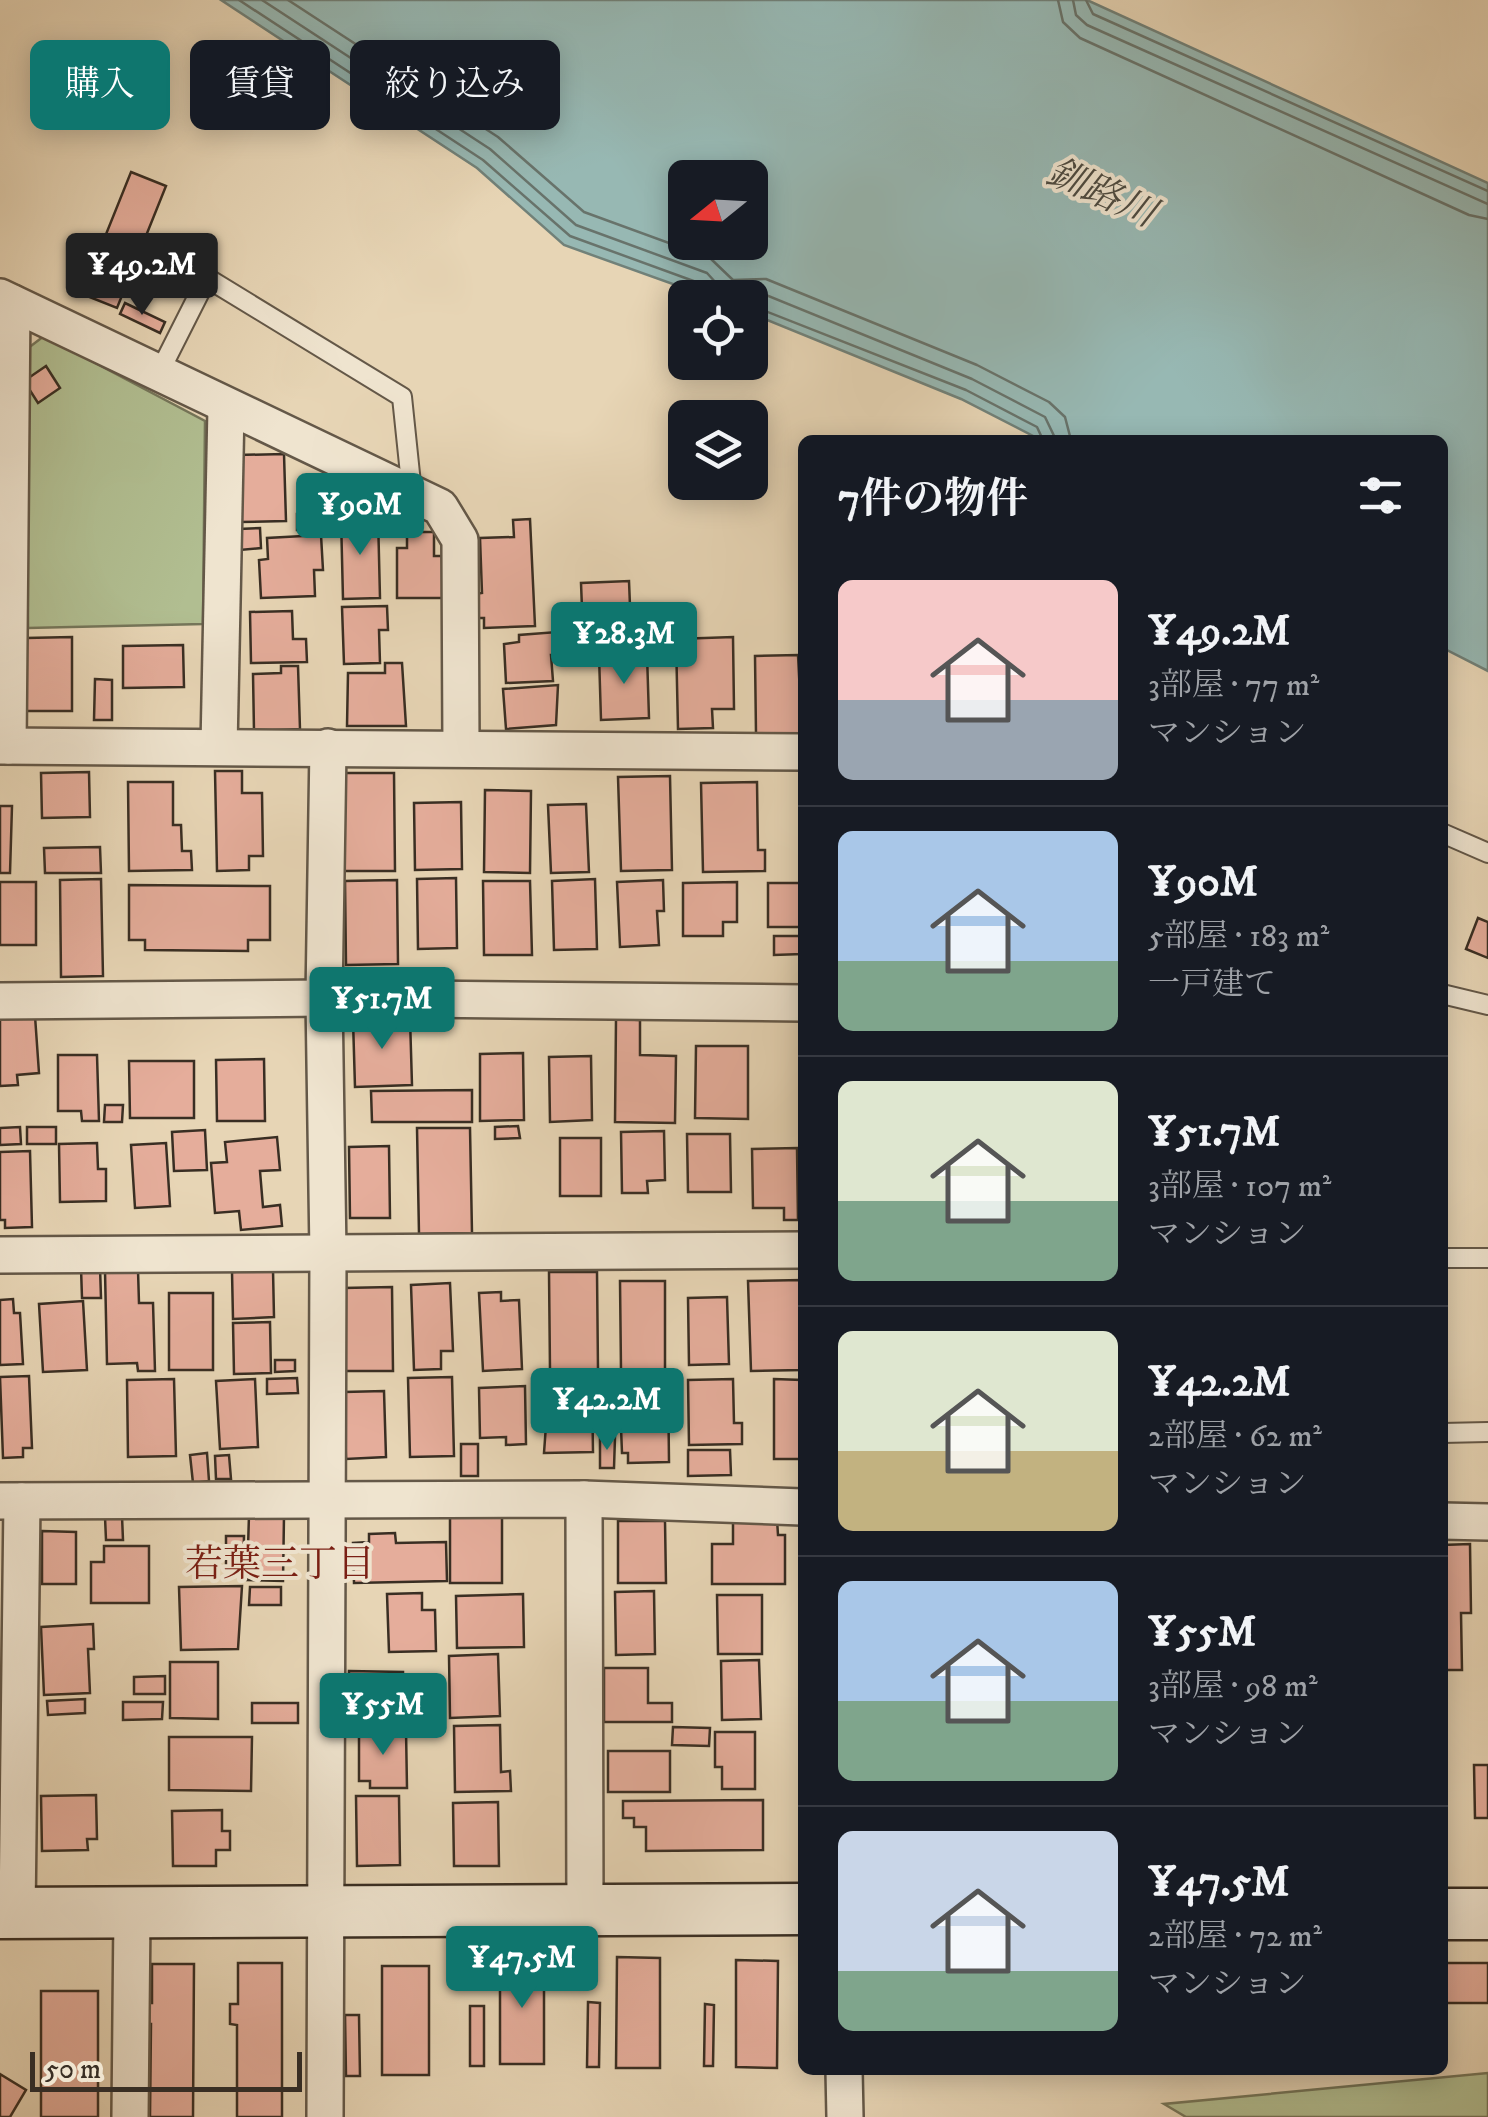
<!DOCTYPE html>
<html lang="ja">
<meta charset="utf-8">
<style>
body{margin:0;font-family:"IM FELL DW Pica","Noto Serif JP",serif;background:#242831;color:#f1f3f6;height:100vh;display:flex;flex-direction:column;font-size:38px;white-space:nowrap}
*{box-sizing:border-box;margin:0}
p{font-size:32px;color:#9ea1a6}
.icon{flex:none;width:55px;height:55px;fill:none;stroke:currentColor;stroke-width:2;stroke-linecap:round;stroke-linejoin:round}
.map{position:relative;flex:1;overflow:hidden}
.details{position:absolute;left:798px;top:435px;width:650px;height:1640px;display:flex;flex-direction:column;background:#171b24;border-radius:15px;box-shadow:0 5px 25px #0003}
.details>*{flex:none}
.guide{position:absolute;left:30px;top:40px;width:618px;height:90px;display:flex;gap:20px}
.needle{width:65px;rotate:252deg}
.fabs{position:absolute;left:668px;top:160px;display:grid;gap:20px}
.fabs a{display:grid;place-items:center;width:100px;height:100px;border-radius:15px;background:#171b24;box-shadow:0 5px 25px #0003;font-size:50px}
.scale{position:absolute;left:30px;bottom:25px;width:272px;box-sizing:border-box;padding-left:10px;border:5px solid #392e23;border-top:0;font-size:28px;line-height:35px;white-space:nowrap;color:#392e23;-webkit-text-stroke:8px #efe4cf;paint-order:stroke}
.price{position:absolute;translate:-50% -85px;padding:0 22px;border-radius:10px;background:#0f766e;color:#fff;font-size:32px;line-height:65px;filter:drop-shadow(0 2px 5px #0008)}
.price::after{content:'';position:absolute;left:50%;top:60px;width:30px;height:22px;margin-left:-15px;background:inherit;clip-path:polygon(0 0,100% 0,50% 100%)}
.price.selected{background:#222;color:#fff}
ul{padding:0;list-style:none}
li{display:flex;align-items:center;gap:30px;height:250px;padding:0 40px}
li+li{border-top:2px solid #363941}
li span{display:grid;place-items:center;flex:none;width:280px;height:200px;border-radius:15px;color:#555}
li>.icon{margin-inline-start:auto}
span .icon{width:120px;height:120px;fill:#fffc;stroke-width:1}
li b{font-size:42px}
h2{display:flex;justify-content:space-between;align-items:center;height:120px;padding:0 40px;font-size:42px}
.chip{padding:0 35px;border-radius:15px;background:#171b24;box-shadow:0 5px 25px #0003;font-size:35px;line-height:90px}
.chip.selected{background:#0f766e;color:#fff}
.map>svg:first-child{display:block}
</style>
<div class="map">
<svg width="1488" height="2117" viewBox="0 0 1488 2117">
<rect width="100%" height="100%" fill="#e7d5b5"/>
<filter id="stains"><feTurbulence type="fractalNoise" baseFrequency=".002" numOctaves="4"/><feColorMatrix values="0 0 0 0 .2 0 0 0 0 .09 0 0 0 0 .02 0 0 0 .5 -.17"/></filter>
<radialGradient id="worn" r=".72"><stop offset=".6" stop-color="#630" stop-opacity="0"/><stop offset="1" stop-color="#630" stop-opacity=".3"/></radialGradient>
<g fill="#b1be91" stroke="#75765a" stroke-width="2.5">
<path d="M44 336 205 421 203 624 28 628 23 352Z"/>
<path d="M1488 2073V2117H1186L1164 2104Z"/>
</g>
<path fill="#97b8b3" stroke="#718179" stroke-width="2.5" fill-rule="evenodd" d="M221 0H1087L1488 183V671L1443 648 1442 440H1041L961 399 750 313V298L709 297 564 245 477 168ZM685 178H750V242H685Z"/>
<g fill="none" stroke-linecap="round" stroke-linejoin="round">
<g stroke="#68736b" stroke-width="2.5">
<path d="M239 0 483 160 570 236 699 283 707 298"/>
<path d="M262 0 490 149 576 225 707 273 717 284 719 298"/>
<path d="M288 0 498 137 584 212 710 258 733 280 766 279 977 365 1049 402 1065 417 1071 440"/>
<path d="M1058 0 1063 22 1080 38 1469 215 1488 219"/>
<path d="M1073 0 1076 15 1087 25 1488 204"/>
<path d="M1086 0 1093 14 1488 191"/>
<path d="M737 298 761 293 972 379 1045 417 1056 440"/>
<path d="M750 305 966 390 1037 427 1043 440"/>
</g>
</g>
<g fill="#e5ad9b" stroke="#392e23" stroke-width="2.5">
<path d="M131 172 166 186 117 308 82 294Z"/>
<path d="M125 303 165 322 160 333 120 314Z"/>
<path d="M46 366 60 388 38 403 24 381Z"/>
<path d="M284 454 286 521 239 522 238 455Z"/>
<rect x="297" y="514" width="39" height="16"/>
<path d="M378 516 380 598 343 599 341 517Z"/>
<path d="M530 519 535 626 484 628V618H476L475 594 482 593 480 538 514 537 513 520Z"/>
<path d="M260 528 261 548 240 550 239 529Z"/>
<path d="M407 532H434V556H442L443 598H397V548H407Z"/>
<path d="M321 535 323 570H314L315 596 261 598 259 560 268 559 267 538Z"/>
<path d="M629 581 631 631 583 634 581 583Z"/>
<path d="M387 606 388 630H379L380 663 344 664 342 607Z"/>
<path d="M292 611 293 639H306L307 662 251 663 250 612Z"/>
<path d="M557 632 559 655H551L553 681 506 683 504 644 519 642V635Z"/>
<path d="M72 637V711H26V638Z"/>
<path d="M733 637 734 709H712L713 728 678 729 676 639Z"/>
<path d="M183 645 184 687 123 688V646Z"/>
<path d="M647 654 649 718 601 720 599 655Z"/>
<path d="M798 655 802 733 756 734 755 656Z"/>
<path d="M385 663H402L406 726H347L348 673H385Z"/>
<path d="M281 666H298L300 729 254 731 253 674 281 673Z"/>
<path d="M95 679 112 680V720H94Z"/>
<path d="M558 685 556 725 506 729 503 689Z"/>
<path d="M215 771H242V793H262L263 856H249V870L217 871Z"/>
<path d="M89 772 90 817 42 818 41 773Z"/>
<path d="M342 773H394L395 871H343Z"/>
<path d="M670 776 672 870 621 871 618 777Z"/>
<path d="M128 782H173V825H181L182 851H191L192 870 129 871Z"/>
<path d="M757 782 758 850H765V871L703 872 701 783Z"/>
<path d="M485 790 531 791 530 873 484 872Z"/>
<path d="M461 802 462 869 415 870 414 803Z"/>
<path d="M586 804 589 872 551 873 548 805Z"/>
<path d="M0 806H12L10 873H0Z"/>
<path d="M100 847 101 873H45L44 848Z"/>
<path d="M456 878 457 948 418 949 417 879Z"/>
<path d="M101 879 103 976 61 977 60 880Z"/>
<path d="M595 879 597 949 554 950 552 881Z"/>
<path d="M397 880 398 964 346 965 345 881Z"/>
<path d="M663 880 664 911H657L659 945 620 947 617 882Z"/>
<path d="M483 881H530L532 955H484Z"/>
<rect x="0" y="882" width="36" height="63"/>
<path d="M737 882V922H723V936H683V883Z"/>
<rect x="768" y="883" width="34" height="44"/>
<path d="M129 885 270 886V940H248V951L145 950V940H129Z"/>
<path d="M1478 918 1488 922V958L1466 949Z"/>
<path d="M774 936H802V954L774 955Z"/>
<path d="M35 1016 39 1073 17 1075 18 1085 0 1086V1018Z"/>
<path d="M410 1018 412 1085 355 1087 353 1020Z"/>
<path d="M616 1019 640 1020V1055L676 1056 675 1123 615 1122Z"/>
<path d="M696 1046H748V1119L695 1118Z"/>
<path d="M523 1053 524 1120 480 1121V1054Z"/>
<path d="M58 1055H97L99 1121H82L81 1111H58Z"/>
<path d="M591 1056 592 1120 550 1122 549 1057Z"/>
<path d="M264 1059 265 1121H217L216 1060Z"/>
<path d="M129 1061H194V1118H130Z"/>
<path d="M472 1090V1122H372L371 1091Z"/>
<path d="M105 1105H123L122 1122H104Z"/>
<path d="M518 1126 520 1138 495 1139V1127Z"/>
<path d="M20 1127 21 1144 0 1145V1128Z"/>
<rect x="27" y="1127" width="29" height="17"/>
<path d="M417 1128H470L472 1233 419 1234Z"/>
<path d="M205 1130 207 1170 174 1171 172 1132Z"/>
<path d="M664 1131 665 1180 647 1181 648 1193H622L621 1132Z"/>
<path d="M687 1134H730L731 1192H688Z"/>
<path d="M277 1137 280 1170 260 1171 263 1207 280 1205 282 1226 241 1230 239 1211 215 1213 211 1163 227 1162 225 1142Z"/>
<rect x="560" y="1138" width="41" height="58"/>
<path d="M97 1143 98 1169H106V1201L60 1202 59 1144Z"/>
<path d="M166 1143 170 1206 135 1208 131 1145Z"/>
<path d="M389 1146 390 1218H350L349 1147Z"/>
<path d="M797 1148 798 1220H784V1208H753L752 1149Z"/>
<path d="M30 1151 32 1227 5 1228V1220H0V1152Z"/>
<path d="M100 1267 101 1298H82L81 1268Z"/>
<path d="M138 1270 139 1303H153L155 1371H138L137 1363 107 1364 105 1271Z"/>
<path d="M273 1270 274 1317 233 1319 232 1272Z"/>
<path d="M549 1272H597L598 1370H550Z"/>
<path d="M802 1280V1370L751 1371 748 1281Z"/>
<path d="M620 1281H665V1370H621Z"/>
<path d="M450 1283 453 1351H441V1369L414 1370 411 1285Z"/>
<path d="M392 1287 393 1371H345L343 1288Z"/>
<path d="M501 1292V1301L519 1300 522 1369 483 1371 479 1293Z"/>
<rect x="169" y="1293" width="44" height="77"/>
<path d="M727 1297 729 1364 689 1365 688 1298Z"/>
<path d="M13 1299 14 1313H20L23 1364 0 1365V1300Z"/>
<path d="M83 1301 87 1370 43 1372 39 1304Z"/>
<path d="M270 1322 271 1373 234 1374 233 1323Z"/>
<path d="M275 1360H295V1371L275 1372Z"/>
<path d="M668 1375 669 1462 628 1463V1453H622L620 1402H627L626 1376Z"/>
<path d="M29 1376 32 1448H23V1457L3 1458 0 1377Z"/>
<path d="M452 1377 454 1456 410 1457 408 1378Z"/>
<path d="M297 1378 298 1393 267 1394V1379Z"/>
<path d="M174 1379 176 1456 128 1457 127 1380Z"/>
<path d="M255 1379 258 1447 220 1449 216 1381Z"/>
<path d="M733 1379 734 1423H742V1444L689 1445 688 1380Z"/>
<path d="M774 1379 802 1380V1459H774Z"/>
<path d="M592 1383 593 1452 544 1453 549 1384Z"/>
<path d="M525 1386 526 1444 506 1445V1437L480 1438 479 1388Z"/>
<path d="M384 1391 386 1457 346 1459 344 1392Z"/>
<path d="M615 1437 614 1468H600V1438Z"/>
<rect x="461" y="1444" width="17" height="32"/>
<path d="M688 1450H730L731 1475 688 1476Z"/>
<path d="M207 1453 209 1481 193 1483 190 1455Z"/>
<path d="M229 1455 231 1479H216L215 1456Z"/>
<path d="M249 1515 284 1516 283 1581 247 1580Z"/>
<path d="M122 1516 123 1540H106L105 1517Z"/>
<rect x="450" y="1516" width="52" height="67"/>
<path d="M733 1519H777L778 1535H785V1584H712V1544H733Z"/>
<path d="M618 1521H665L666 1583H618Z"/>
<path d="M42 1531 76 1532V1584H42Z"/>
<path d="M395 1533 396 1543 446 1542 447 1581 354 1583 353 1543 369 1542V1534Z"/>
<path d="M226 1536H244L243 1571H226Z"/>
<path d="M1470 1544 1471 1613H1461L1462 1670H1442V1545Z"/>
<path d="M104 1546H149V1603H91V1562H104Z"/>
<path d="M242 1586 238 1649 181 1650 179 1587Z"/>
<path d="M250 1587H281V1605H249Z"/>
<path d="M654 1591 655 1654 616 1655 615 1592Z"/>
<path d="M422 1593V1610H435L436 1651 389 1652 387 1594Z"/>
<path d="M523 1594 524 1647 457 1648 456 1596Z"/>
<path d="M717 1595H762V1654H718Z"/>
<path d="M93 1624 94 1649H88L90 1693 44 1695 41 1627Z"/>
<path d="M498 1654 500 1716 450 1718 449 1656Z"/>
<path d="M759 1660 761 1719 722 1720 721 1661Z"/>
<path d="M170 1662H218V1719L170 1718Z"/>
<path d="M604 1668H648V1703H672V1722H604Z"/>
<path d="M349 1671 403 1672V1720L348 1719Z"/>
<path d="M165 1676V1694H134V1677Z"/>
<path d="M85 1699V1713L48 1715 47 1701Z"/>
<path d="M123 1702H163L162 1719 123 1720Z"/>
<rect x="252" y="1703" width="46" height="20"/>
<path d="M500 1725 501 1772 510 1771 511 1791 455 1792 454 1726Z"/>
<path d="M673 1727 710 1728 709 1746 672 1745Z"/>
<path d="M359 1730H406L407 1788H370V1781H359Z"/>
<path d="M715 1732H755V1789H722V1767H715Z"/>
<path d="M169 1737H252L251 1791 169 1790Z"/>
<rect x="608" y="1751" width="62" height="41"/>
<path d="M1474 1765H1488V1818H1475Z"/>
<path d="M96 1795 97 1839H87L88 1850 42 1851 41 1796Z"/>
<path d="M356 1796H399L400 1865 357 1866Z"/>
<path d="M763 1800V1850L646 1851V1827H634V1818H623V1801Z"/>
<path d="M498 1802 499 1866H454L453 1803Z"/>
<path d="M222 1810V1831H230V1850H216V1866H173L172 1811Z"/>
<path d="M617 1957 660 1958V2068H616Z"/>
<rect x="500" y="1958" width="44" height="106"/>
<path d="M736 1960 778 1961 777 2068 736 2067Z"/>
<path d="M238 1963H282V2117H237V2025L230 2024V2004H238Z"/>
<rect x="1442" y="1963" width="46" height="40"/>
<path d="M152 1964H194L193 2117H150L151 2024H144L145 2003H152Z"/>
<rect x="382" y="1966" width="47" height="109"/>
<rect x="41" y="1991" width="57" height="126"/>
<path d="M588 2002 600 2003 599 2067H587Z"/>
<path d="M705 2004 714 2005 713 2066H704Z"/>
<rect x="470" y="2006" width="14" height="60"/>
<path d="M345 2015H359L360 2076H346Z"/>
<path d="M0 2074 26 2090 10 2117H0Z"/>
</g>
<g fill="none" stroke-linecap="round" stroke-linejoin="round">
<defs>
<g id="lane">
<path d="M158 375 207 278 402 397 412 493"/>
<path d="M1442 833 1488 853"/>
<path d="M1442 994 1488 1005"/>
<path d="M1442 1258H1488"/>
<path d="M1442 1433 1488 1432"/>
</g>
<g id="street">
<path d="M0 297 440 507 460 540 461 748"/>
<path d="M0 746 802 752"/>
<path d="M8 746 12 303"/>
<path d="M219 747 226 408"/>
<path d="M0 1001 324 998 802 1003"/>
<path d="M0 1255 802 1250"/>
<path d="M584 1499 585 1911"/>
<path d="M0 1501 584 1499 802 1507"/>
<path d="M1442 1521 1488 1522"/>
<path d="M17 1913 22 1501"/>
<path d="M844 2070 845 2117"/>
<path d="M130 2117 132 1914"/>
<path d="M325 2117 328 1253 324 998 328 747"/>
</g>
<g id="secondary">
<path d="M0 1913 802 1909"/>
<path d="M1442 1914H1488"/>
</g>
</defs>
<use href="#lane" stroke="#645848" stroke-width="22"/>
<use href="#street" stroke="#645848" stroke-width="40"/>
<use href="#secondary" stroke="#392e23" stroke-width="55"/>
<use href="#lane" stroke="#efe4cf" stroke-width="18"/>
<use href="#street" stroke="#efe4cf" stroke-width="35"/>
<use href="#secondary" stroke="#efe4cf" stroke-width="50"/>
</g>
<g text-anchor="middle" stroke-width="8" stroke-linejoin="round" paint-order="stroke">
<g font-size="38" font-style="italic" fill="#4c4a40" stroke="#efe4cf">
<text transform="translate(1102 192) rotate(24)" y="13">釧路川</text>
</g>
<g font-size="38" fill="#7a1f14" stroke="#efe4cf">
<text x="280" y="1576">若葉三丁目</text>
</g>
</g>
<rect width="100%" height="100%" filter="url(#stains)"/>
<rect width="100%" height="100%" fill="url(#worn)"/>
</svg>
<div class="fabs">
<a><svg class="needle" viewBox="-14 -14 28 28"><path d="M0-13l5 13h-10z" fill="#e53935"/><path d="M0 13l5-13h-10z" fill="#9ea1a6"/></svg></a>
<a><svg class="icon" aria-label="locate" viewBox="0 0 24 24"><circle cx="12" cy="12" r="6"/><path d="M12 2v4M12 18v4M2 12h4M18 12h4"/></svg></a>
<a><svg class="icon" aria-label="layers" viewBox="0 0 24 24"><path d="M12 4l9 5-9 5-9-5zM3 14l9 5 9-5"/></svg></a>
</div>
<div class="scale">50 m</div>
<b class="price selected" style="left:142px;top:318px">¥49.2M</b>
<b class="price" style="left:360px;top:558px">¥90M</b>
<b class="price" style="left:624px;top:687px">¥28.3M</b>
<b class="price" style="left:382px;top:1052px">¥51.7M</b>
<b class="price" style="left:607px;top:1453px">¥42.2M</b>
<b class="price" style="left:383px;top:1758px">¥55M</b>
<b class="price" style="left:522px;top:2011px">¥47.5M</b>
<div class="guide">
<a class="chip selected">購入</a>
<a class="chip">賃貸</a>
<a class="chip">絞り込み</a>
</div>
<section class="details">
<h2>7件の物件<svg class="icon" aria-label="filters" viewBox="0 0 24 24"><path d="M4 7h16M4 17h16"/><circle cx="9" cy="7" r="2"/><circle cx="15" cy="17" r="2"/></svg></h2>
<ul>
<li><span style="background:linear-gradient(#f6c9c9 60%,#9aa5b1 0)"><svg class="icon" aria-label="home" viewBox="0 0 24 24"><path d="M3 11l9-7 9 7M6 9v11h12V9"/></svg></span><div><b>¥49.2M</b><p>3部屋 · 77 m²</p><p>マンション</p></div></li>
<li><span style="background:linear-gradient(#a9c7e8 65%,#7fa58c 0)"><svg class="icon" aria-label="home" viewBox="0 0 24 24"><path d="M3 11l9-7 9 7M6 9v11h12V9"/></svg></span><div><b>¥90M</b><p>5部屋 · 183 m²</p><p>一戸建て</p></div></li>
<li><span style="background:linear-gradient(#dfe7d0 60%,#7fa58c 0)"><svg class="icon" aria-label="home" viewBox="0 0 24 24"><path d="M3 11l9-7 9 7M6 9v11h12V9"/></svg></span><div><b>¥51.7M</b><p>3部屋 · 107 m²</p><p>マンション</p></div></li>
<li><span style="background:linear-gradient(#dfe7d0 60%,#c2b280 0)"><svg class="icon" aria-label="home" viewBox="0 0 24 24"><path d="M3 11l9-7 9 7M6 9v11h12V9"/></svg></span><div><b>¥42.2M</b><p>2部屋 · 62 m²</p><p>マンション</p></div></li>
<li><span style="background:linear-gradient(#a9c7e8 60%,#7fa58c 0)"><svg class="icon" aria-label="home" viewBox="0 0 24 24"><path d="M3 11l9-7 9 7M6 9v11h12V9"/></svg></span><div><b>¥55M</b><p>3部屋 · 98 m²</p><p>マンション</p></div></li>
<li><span style="background:linear-gradient(#c9d6e8 70%,#7fa58c 0)"><svg class="icon" aria-label="home" viewBox="0 0 24 24"><path d="M3 11l9-7 9 7M6 9v11h12V9"/></svg></span><div><b>¥47.5M</b><p>2部屋 · 72 m²</p><p>マンション</p></div></li>
</ul>
</section>
</div>
